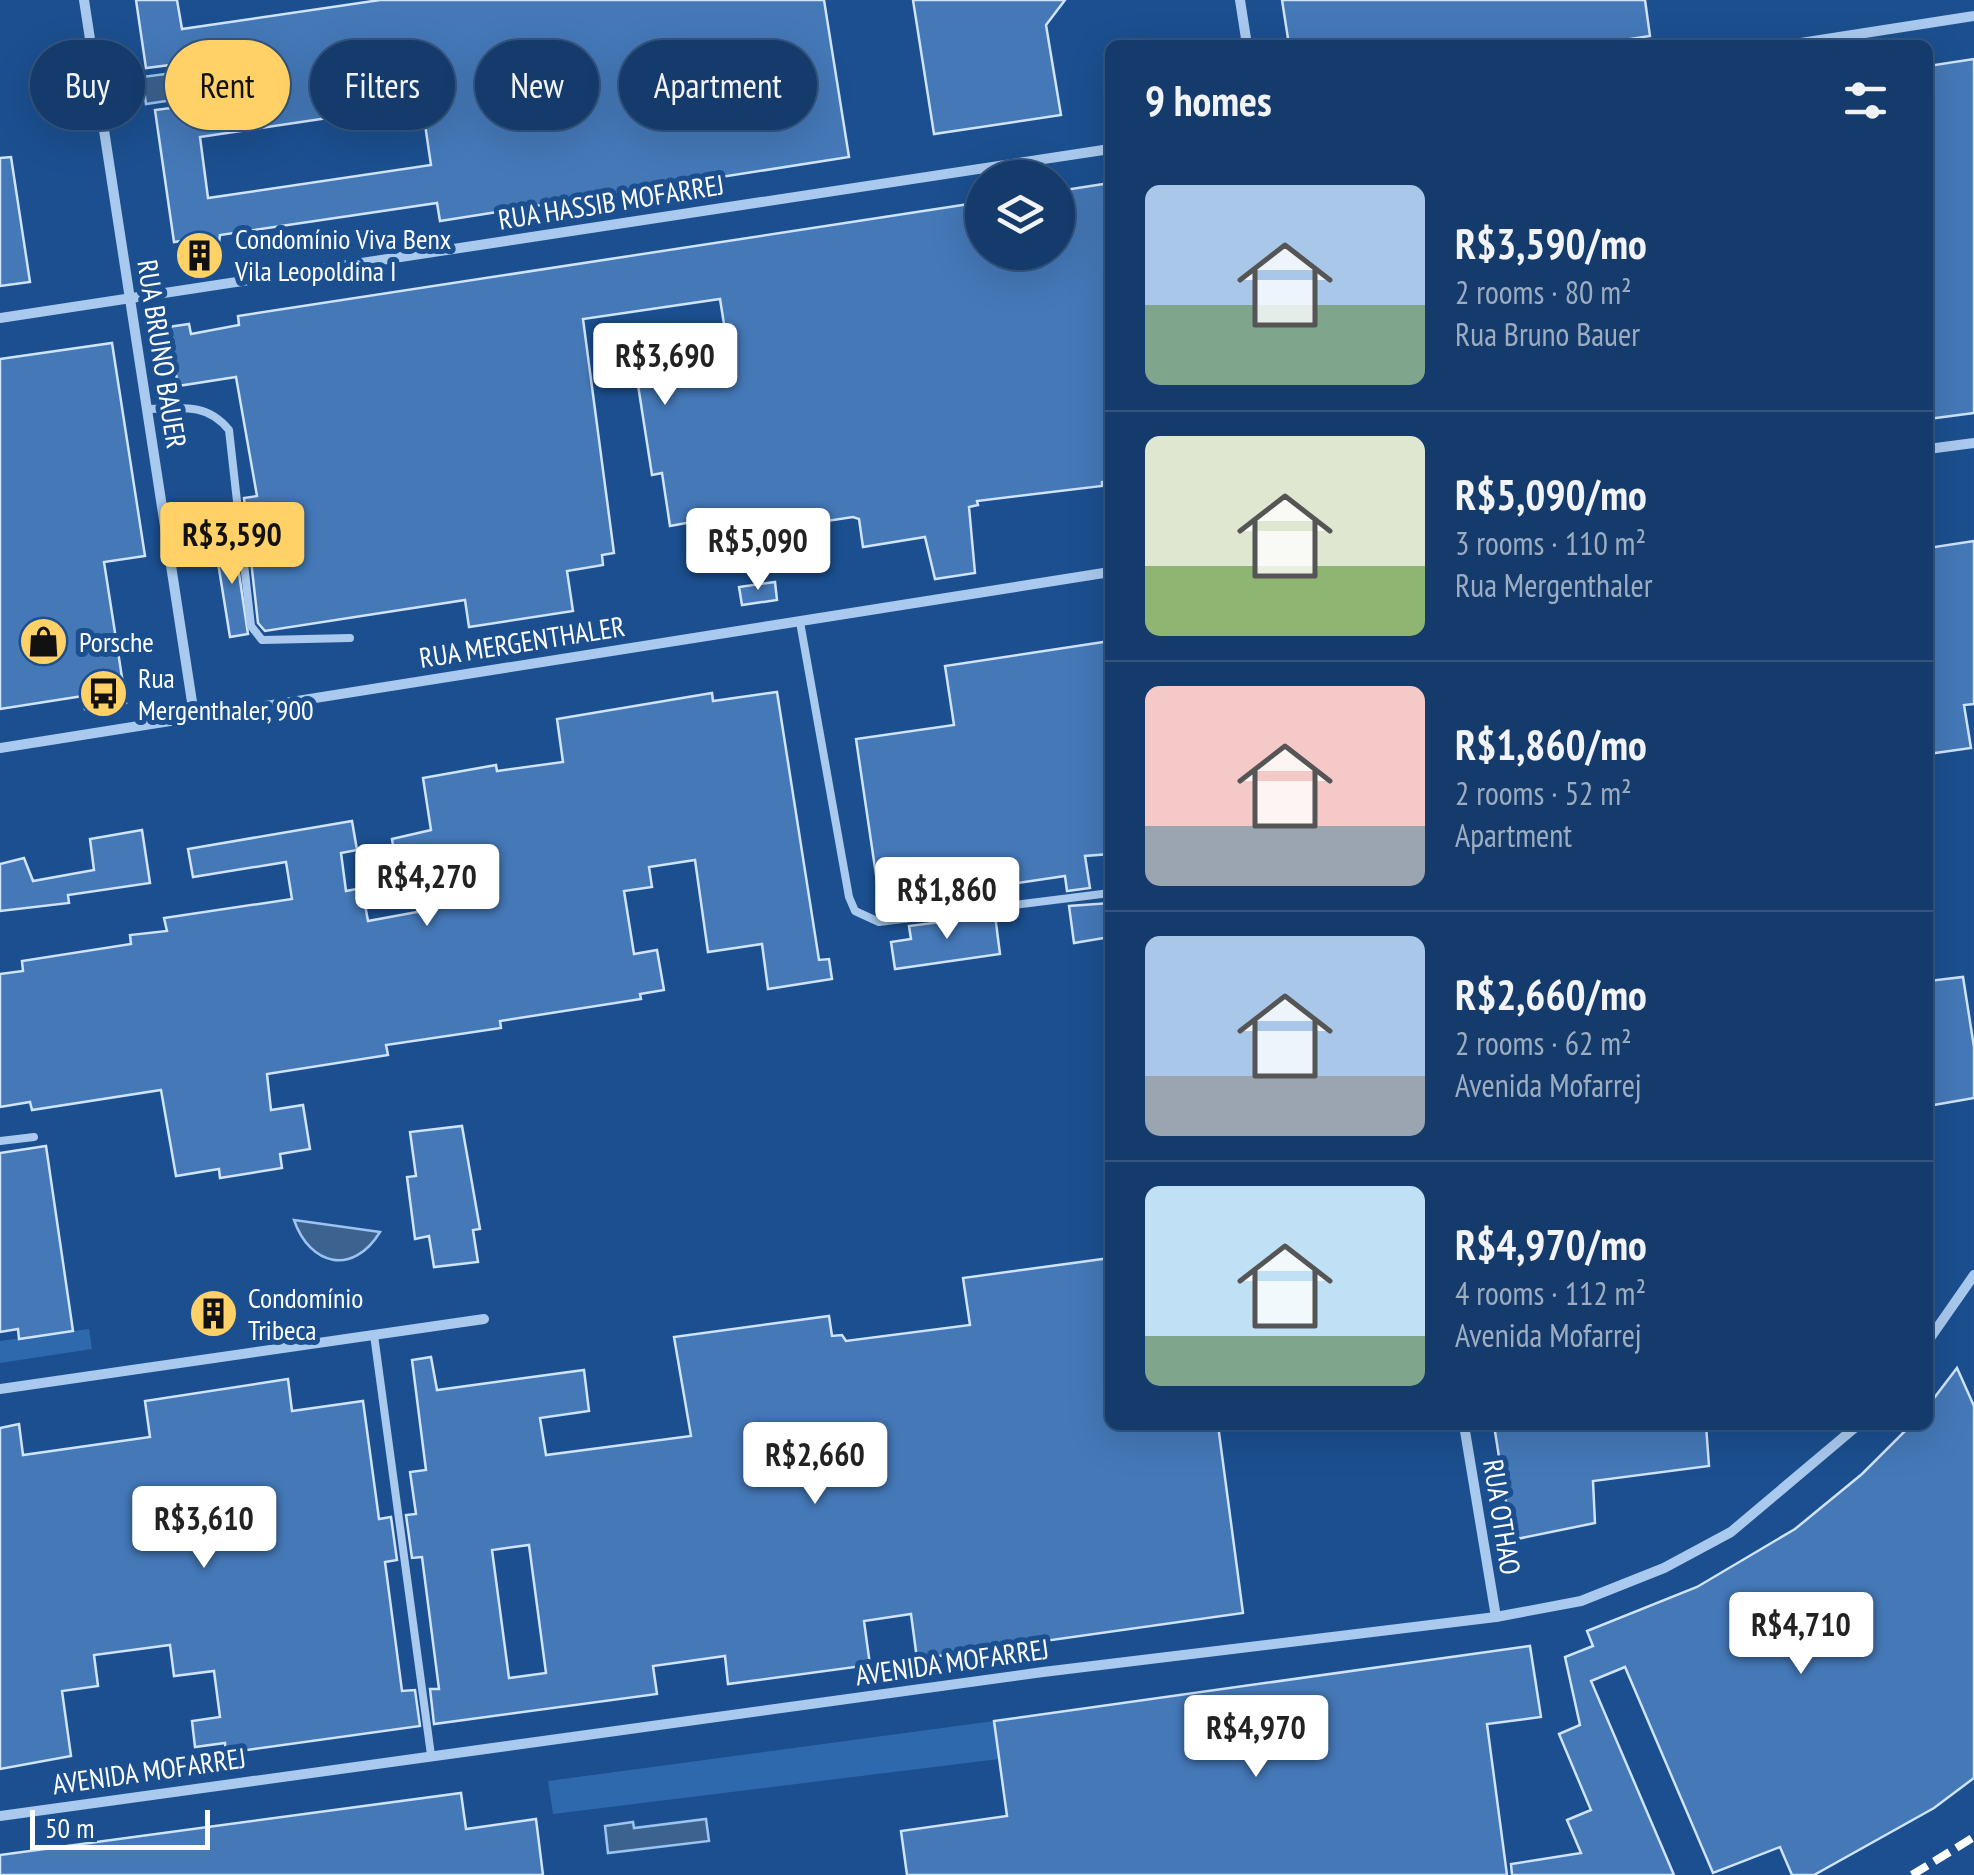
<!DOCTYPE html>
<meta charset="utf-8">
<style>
body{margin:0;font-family:"PT Sans Narrow",sans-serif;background:#214673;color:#f1f3f6;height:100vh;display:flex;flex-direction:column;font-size:38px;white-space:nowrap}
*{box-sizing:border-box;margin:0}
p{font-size:32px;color:#9dadc1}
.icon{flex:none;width:55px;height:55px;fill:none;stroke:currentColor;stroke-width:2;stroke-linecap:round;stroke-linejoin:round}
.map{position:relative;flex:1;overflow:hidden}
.details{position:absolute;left:1105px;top:40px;width:828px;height:1390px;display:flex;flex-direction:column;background:#143b6b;border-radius:15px;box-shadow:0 10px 40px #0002,0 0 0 2px #33557e}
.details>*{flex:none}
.top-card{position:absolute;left:30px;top:40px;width:925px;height:90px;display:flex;gap:20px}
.fabs{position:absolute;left:965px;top:160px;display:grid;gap:20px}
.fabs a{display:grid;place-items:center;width:110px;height:110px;border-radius:50%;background:#143b6b;box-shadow:0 10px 40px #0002,0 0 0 2px #33557e;font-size:50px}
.scale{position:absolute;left:30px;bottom:25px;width:180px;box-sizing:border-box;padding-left:10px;border:5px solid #fff;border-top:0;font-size:28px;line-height:35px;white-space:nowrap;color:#fff;-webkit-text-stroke:8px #1b4f8f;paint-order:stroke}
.price{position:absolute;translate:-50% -85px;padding:0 22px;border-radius:10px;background:#fff;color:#222;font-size:32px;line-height:65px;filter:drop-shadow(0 2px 5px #0008)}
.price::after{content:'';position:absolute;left:50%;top:60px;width:30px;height:22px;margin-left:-15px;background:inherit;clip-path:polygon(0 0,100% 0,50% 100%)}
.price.on{background:#ffd166;color:#111}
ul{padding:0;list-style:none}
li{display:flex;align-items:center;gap:30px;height:250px;padding:0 40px}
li+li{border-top:2px solid #33557e}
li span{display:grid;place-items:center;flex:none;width:280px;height:200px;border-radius:15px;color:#555}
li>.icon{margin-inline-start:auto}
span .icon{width:120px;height:120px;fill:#fffc;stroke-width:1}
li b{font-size:42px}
h2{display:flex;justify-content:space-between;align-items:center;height:120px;padding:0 40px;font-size:42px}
.chip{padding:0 35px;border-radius:45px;background:#143b6b;box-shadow:0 10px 40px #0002,0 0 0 2px #33557e;font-size:35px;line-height:90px}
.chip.on{background:#ffd166;color:#111}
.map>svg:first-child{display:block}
</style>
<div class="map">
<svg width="1974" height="1875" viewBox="0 0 1974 1875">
<rect width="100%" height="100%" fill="#1b4f8f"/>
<g fill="#2e69ad">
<path d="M89 1329 92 1349 0 1363V1341Z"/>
<path d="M994 1721 999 1759 553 1814 548 1781Z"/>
</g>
<g fill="#3c6290" stroke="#9cc4f0" stroke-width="2.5">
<path d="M189 71 193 97 146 104 142 77Z"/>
<path d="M294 1220 380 1232C353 1276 310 1266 294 1220Z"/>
<path d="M706 1819 709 1841 608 1853 605 1826 633 1822 634 1828Z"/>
</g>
<g fill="#4478b7" stroke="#cfe3fa" stroke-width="2.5" fill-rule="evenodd">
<path d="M136 0H177L182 29 380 0H824L849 157 440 221 437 203 220 235 217 258 184 263 182 241 174 242 155 110 225 101 219 63 217 59 146 68ZM422 104 431 165 208 198 200 137Z"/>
<path d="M913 0H1065L1046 25 1061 115 934 134Z"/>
<path d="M1282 0H1645L1650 36 1592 45H1289Z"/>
<path d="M1974 59V413L1928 419V66Z"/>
<path d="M11 157 30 282 0 286V158Z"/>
<path d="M1110 183V481L1102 482V486L977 501 978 505 969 507 975 573 935 579 925 537 863 547 859 519 853 517 727 536 724 516 670 526 662 473 652 475 638 385 650 382 647 361 728 349 720 299 583 319 614 553 602 555 603 565 567 571 573 611 469 627 465 600 265 631 258 623 244 498 257 496 236 377 178 386 168 327 189 324 191 334 239 325 238 316 982 202V252H1058V191Z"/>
<path d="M112 343 145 556 104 562 126 703 85 709 83 696 0 709V359Z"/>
<path d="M233 533 248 634 230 637 215 544 227 542 226 534Z"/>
<path d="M1974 541V704L1964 705 1971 748 1928 754V548Z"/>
<path d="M775 582 777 600 742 605 739 587Z"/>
<path d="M1110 641V854L1085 856 1090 888 1067 891 1065 876 990 887 992 900 907 911 905 899 880 902 856 739 954 725 945 666Z"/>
<path d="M777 692 819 960 829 959 832 979 768 989 762 944 708 952 695 860 649 867 652 887 624 891 634 954 657 950 664 990 640 994 641 999 500 1021 501 1028 386 1045 388 1055 267 1074 271 1110 303 1105 310 1149 280 1154 282 1168 220 1178 219 1169 176 1176 161 1090 32 1110 30 1102 0 1107V974L23 971 22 961 131 944 130 935 167 931 164 918 292 899 286 862 193 877 188 849 352 821 357 850 341 853 346 891 362 888 368 921 444 907 438 870 432 872 431 866 397 872 392 839 431 830 423 778 496 765 497 771 563 762 557 719 712 693 713 701Z"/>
<path d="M142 830 150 883 68 895 69 903 0 911V864L24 858 33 881 94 870 90 839Z"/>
<path d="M1110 903V937L1074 943 1069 906Z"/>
<path d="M995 915 1000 954 895 969 891 942 911 939 909 926Z"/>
<path d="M1963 977 1974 1047V1098L1928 1106V981Z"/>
<path d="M462 1126 480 1229 473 1230 478 1262 434 1267 429 1236 415 1239 407 1177 416 1176 410 1132Z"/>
<path d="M46 1146 73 1331 19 1339 18 1329 0 1332V1153Z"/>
<path d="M1110 1258V1425H1218L1243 1613 917 1659 911 1614 864 1621 870 1665 728 1684 725 1656 653 1666 657 1694 434 1724 430 1689H439L422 1557 412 1558 406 1515 416 1514 410 1472 426 1470 412 1360 431 1357 437 1390 584 1370 589 1411 540 1418 546 1455 691 1436 674 1337 829 1316 832 1336 842 1335 846 1341 970 1325 963 1278ZM529 1545 546 1673 509 1678 492 1550Z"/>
<path d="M1957 1368 1974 1406V1778L1934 1808 1814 1875H1792L1780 1847 1713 1873 1625 1667 1591 1681 1674 1875H1512L1511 1864 1581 1853 1567 1820 1591 1810 1559 1734 1580 1725 1565 1657 1593 1646 1587 1631 1697 1587 1795 1529 1862 1474 1911 1425H1928V1406Z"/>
<path d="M288 1379 292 1411 363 1401 379 1519 391 1517 397 1560 385 1562 402 1691 415 1690 420 1726 226 1753 225 1743 195 1747 192 1721 220 1717 214 1671 174 1676 170 1645 94 1655 98 1686 62 1691 71 1756 0 1769V1428L19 1424 23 1455 150 1437 145 1401Z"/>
<path d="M1494 1425H1706L1709 1466 1593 1481 1595 1523 1512 1540Z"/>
<path d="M1530 1646 1541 1717 1487 1724 1507 1875H907L901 1831 1007 1816 994 1721Z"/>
<path d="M461 1793 466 1829 536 1819 543 1875H0V1855Z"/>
</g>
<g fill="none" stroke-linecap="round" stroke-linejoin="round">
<g stroke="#a9c9ee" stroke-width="8">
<path d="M147 409C179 408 207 402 229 430L251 626 262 640 350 638"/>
<path d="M800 622 849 897 855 911 879 922 1110 893"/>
<path d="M0 1141 34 1137"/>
<path d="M374 1335 431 1755"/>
</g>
<g stroke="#a9c9ee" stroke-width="10">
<path d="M84 0 194 715"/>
<path d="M1240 0 1247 45"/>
<path d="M1788 45 1974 16"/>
<path d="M0 318 1110 149"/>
<path d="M1928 449 1974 443"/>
<path d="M0 748 1110 572"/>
<path d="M1928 1341 1974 1275"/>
<path d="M0 1389 484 1319"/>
<path d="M1464 1425 1496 1617"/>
<path d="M0 1816 1043 1672 1496 1617 1581 1601 1664 1568 1731 1532 1858 1425"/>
</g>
<path stroke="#fff" stroke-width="8" stroke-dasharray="18 8" stroke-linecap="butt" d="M1912 1875 1974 1837"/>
</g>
<defs>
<symbol id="building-disc" viewBox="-11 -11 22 22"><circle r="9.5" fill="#ffd166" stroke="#1b4f8f"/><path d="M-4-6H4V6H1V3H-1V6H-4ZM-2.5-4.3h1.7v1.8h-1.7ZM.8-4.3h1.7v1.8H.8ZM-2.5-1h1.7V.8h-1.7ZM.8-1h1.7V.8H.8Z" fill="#111"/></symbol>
<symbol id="shop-disc" viewBox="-11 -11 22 22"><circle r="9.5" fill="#ffd166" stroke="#1b4f8f"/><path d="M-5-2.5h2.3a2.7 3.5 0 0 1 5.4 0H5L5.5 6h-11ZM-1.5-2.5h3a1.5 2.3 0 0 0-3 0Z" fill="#111"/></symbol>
<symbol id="bus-disc" viewBox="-11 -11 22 22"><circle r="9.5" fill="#ffd166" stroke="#1b4f8f"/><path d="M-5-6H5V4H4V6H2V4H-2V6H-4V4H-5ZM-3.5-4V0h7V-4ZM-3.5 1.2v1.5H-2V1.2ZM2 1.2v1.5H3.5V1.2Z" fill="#111"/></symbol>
</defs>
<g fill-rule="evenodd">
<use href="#building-disc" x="172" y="228" width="55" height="55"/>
<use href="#shop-disc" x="16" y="614" width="55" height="55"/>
<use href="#bus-disc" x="76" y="666" width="55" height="55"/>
<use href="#building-disc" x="186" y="1286" width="55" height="55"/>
</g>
<g text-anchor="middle" stroke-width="10" stroke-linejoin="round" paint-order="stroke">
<g font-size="28" fill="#fff" stroke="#1b4f8f">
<text transform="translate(611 202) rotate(-9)" y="10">RUA HASSIB MOFARREJ</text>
<text transform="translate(162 354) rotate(81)" y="10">RUA BRUNO BAUER</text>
<text transform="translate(522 642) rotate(-9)" y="10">RUA MERGENTHALER</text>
<text transform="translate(1502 1517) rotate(81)" y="10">RUA OTHAO</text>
<text transform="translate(952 1662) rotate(-8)" y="10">AVENIDA MOFARREJ</text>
<text transform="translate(149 1771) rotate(-8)" y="10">AVENIDA MOFARREJ</text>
</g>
<g font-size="28" fill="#fff" stroke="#1b4f8f" text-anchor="start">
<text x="235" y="249">Condomínio Viva Benx<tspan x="235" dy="32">Vila Leopoldina I</tspan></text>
<text x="79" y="652">Porsche</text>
<text x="138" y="688">Rua<tspan x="138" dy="32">Mergenthaler, 900</tspan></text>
<text x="248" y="1308">Condomínio<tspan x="248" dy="32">Tribeca</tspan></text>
</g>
</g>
</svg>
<div class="fabs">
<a><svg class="icon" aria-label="layers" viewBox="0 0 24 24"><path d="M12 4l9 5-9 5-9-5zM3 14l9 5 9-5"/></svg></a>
</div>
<div class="scale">50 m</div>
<b class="price" style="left:665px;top:408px">R$3,690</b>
<b class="price on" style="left:232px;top:587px">R$3,590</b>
<b class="price" style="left:758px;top:593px">R$5,090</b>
<b class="price" style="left:427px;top:929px">R$4,270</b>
<b class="price" style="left:947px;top:942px">R$1,860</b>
<b class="price" style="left:815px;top:1507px">R$2,660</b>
<b class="price" style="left:204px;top:1571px">R$3,610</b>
<b class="price" style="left:1801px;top:1677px">R$4,710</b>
<b class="price" style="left:1256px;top:1780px">R$4,970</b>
<div class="top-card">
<a class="chip">Buy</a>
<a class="chip on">Rent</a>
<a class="chip">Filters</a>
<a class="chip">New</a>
<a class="chip">Apartment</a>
</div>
<section class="details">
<h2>9 homes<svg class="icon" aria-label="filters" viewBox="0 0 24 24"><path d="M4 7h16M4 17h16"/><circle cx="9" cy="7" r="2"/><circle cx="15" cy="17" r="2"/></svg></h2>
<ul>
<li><span style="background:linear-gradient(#a9c7e8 60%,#7fa58c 0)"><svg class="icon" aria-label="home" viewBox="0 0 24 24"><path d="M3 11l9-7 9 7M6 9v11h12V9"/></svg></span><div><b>R$3,590/mo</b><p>2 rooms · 80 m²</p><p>Rua Bruno Bauer</p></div></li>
<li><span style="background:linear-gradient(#dfe7d0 65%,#8fb573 0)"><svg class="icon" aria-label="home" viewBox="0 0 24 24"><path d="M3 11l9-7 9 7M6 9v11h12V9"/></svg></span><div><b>R$5,090/mo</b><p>3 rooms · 110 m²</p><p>Rua Mergenthaler</p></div></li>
<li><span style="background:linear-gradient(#f6c9c9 70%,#9aa5b1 0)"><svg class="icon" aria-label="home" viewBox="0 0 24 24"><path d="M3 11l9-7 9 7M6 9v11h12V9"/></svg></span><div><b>R$1,860/mo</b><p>2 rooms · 52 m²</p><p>Apartment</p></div></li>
<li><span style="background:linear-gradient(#a9c7e8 70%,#9aa5b1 0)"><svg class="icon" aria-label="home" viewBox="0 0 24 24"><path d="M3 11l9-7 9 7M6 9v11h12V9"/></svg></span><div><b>R$2,660/mo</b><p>2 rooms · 62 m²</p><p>Avenida Mofarrej</p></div></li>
<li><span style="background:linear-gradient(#bfe0f5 75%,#7fa58c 0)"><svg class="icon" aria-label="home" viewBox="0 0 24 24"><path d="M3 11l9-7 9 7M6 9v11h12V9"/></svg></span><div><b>R$4,970/mo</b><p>4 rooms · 112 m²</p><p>Avenida Mofarrej</p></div></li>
</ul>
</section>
</div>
